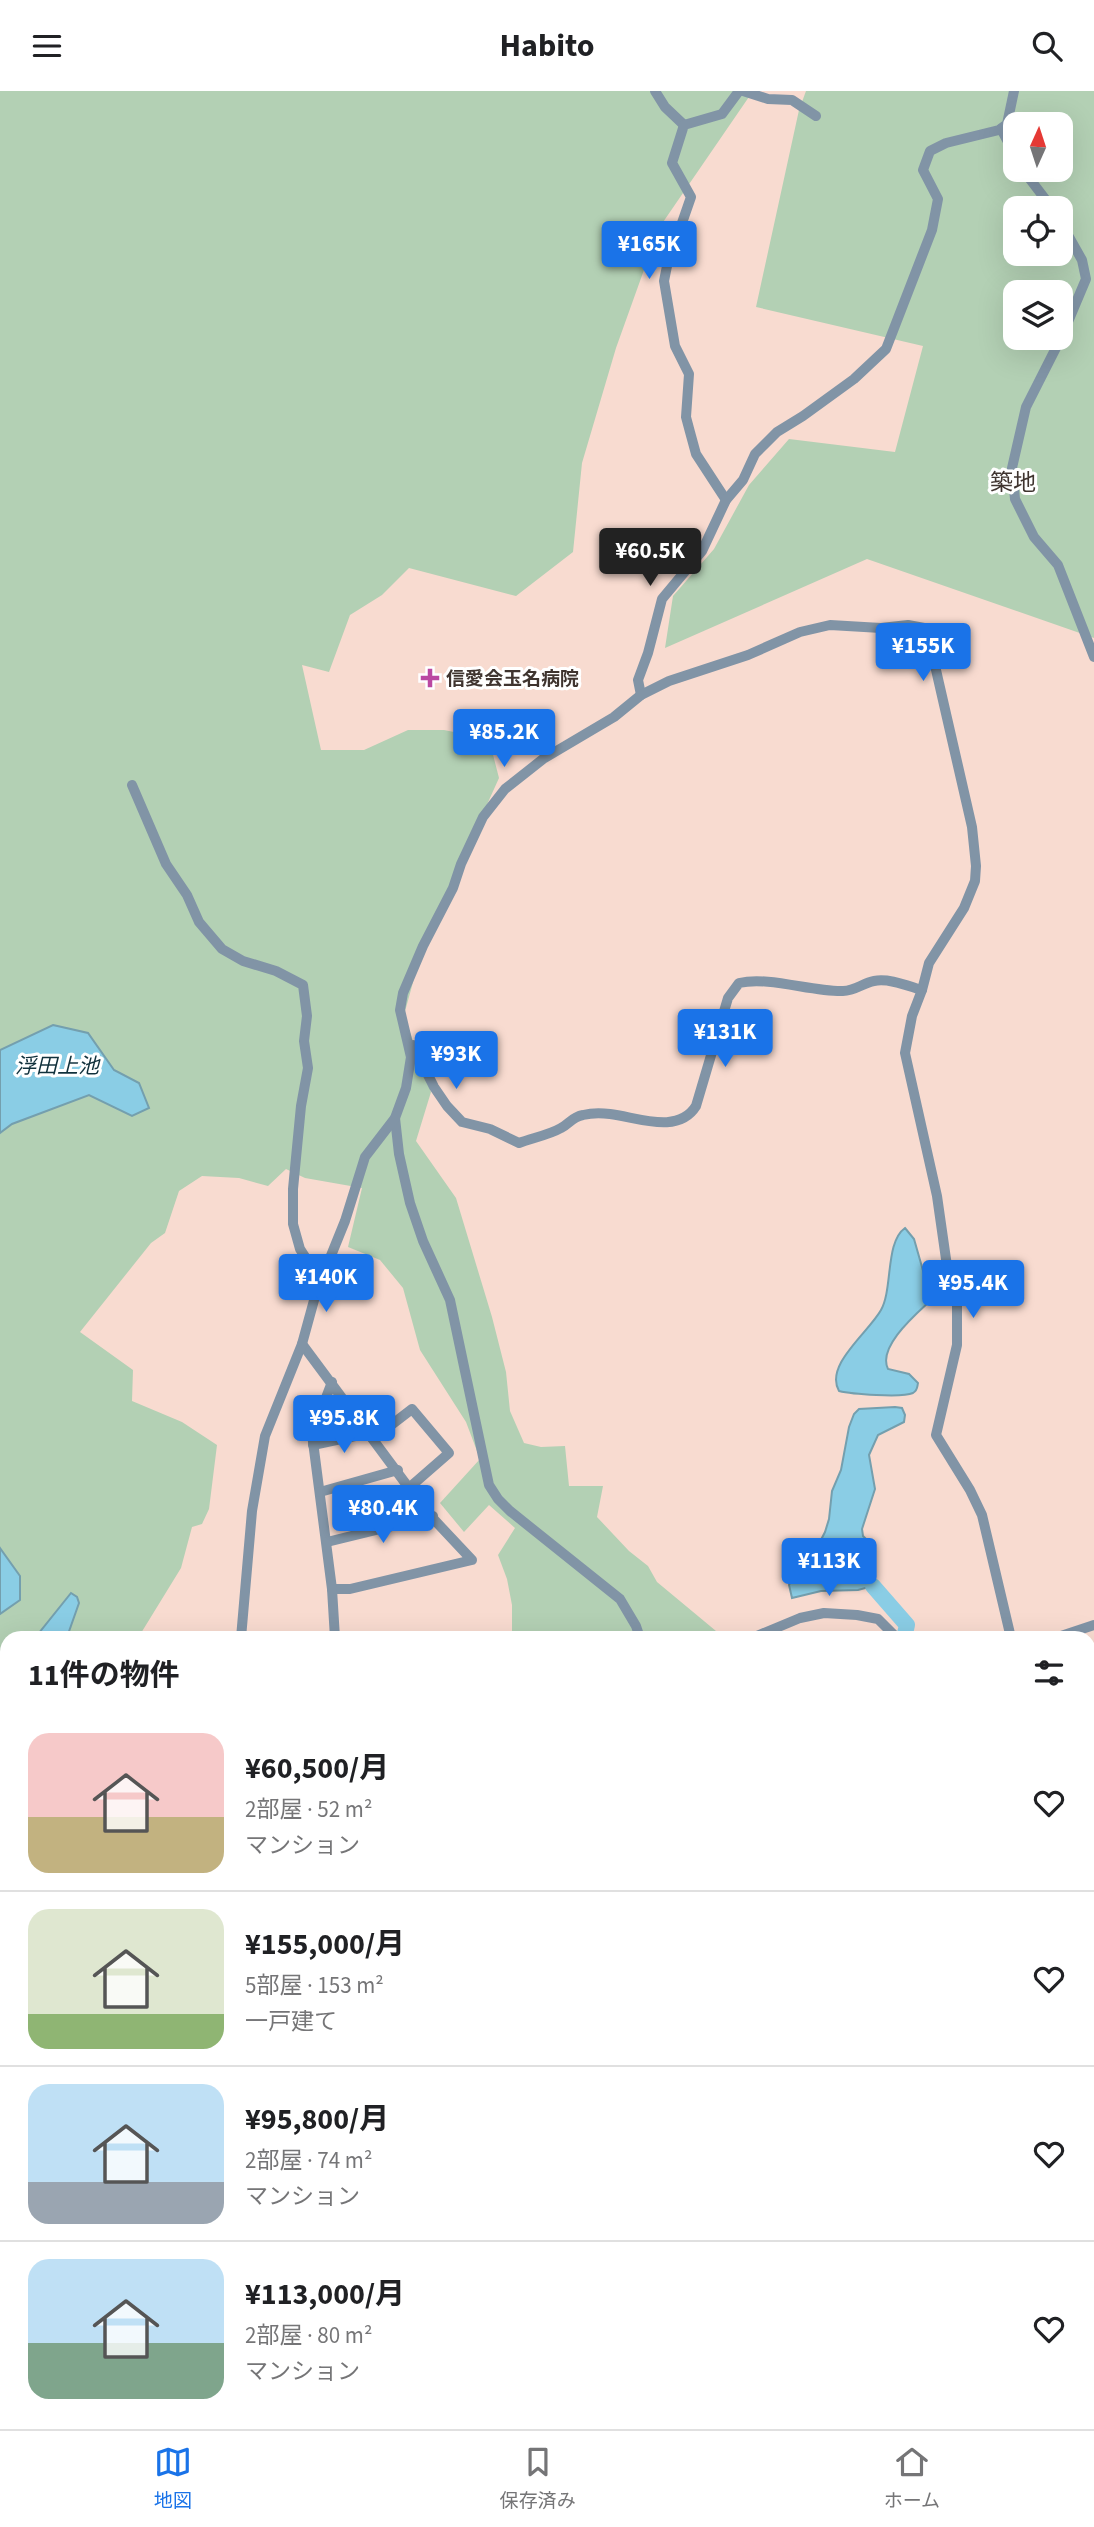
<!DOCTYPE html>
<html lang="ja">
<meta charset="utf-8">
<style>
body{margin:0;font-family:"Source Sans 3","Noto Sans JP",sans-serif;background:#f2f2f2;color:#202124;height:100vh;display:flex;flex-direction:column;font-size:26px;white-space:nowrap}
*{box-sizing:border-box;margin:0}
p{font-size:23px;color:#757577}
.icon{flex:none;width:38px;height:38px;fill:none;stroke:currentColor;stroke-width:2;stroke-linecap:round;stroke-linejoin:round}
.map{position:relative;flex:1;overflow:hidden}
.details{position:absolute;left:0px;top:1540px;width:1096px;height:798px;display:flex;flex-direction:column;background:#fff;border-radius:21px 21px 0 0;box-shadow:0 7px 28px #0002}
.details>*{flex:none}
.needle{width:46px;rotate:3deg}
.tools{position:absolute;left:1003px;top:21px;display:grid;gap:14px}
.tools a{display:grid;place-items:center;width:70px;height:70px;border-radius:14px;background:#fff;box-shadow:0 7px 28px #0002;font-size:35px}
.price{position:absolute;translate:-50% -60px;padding:0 16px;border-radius:7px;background:#1a73e8;color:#fff;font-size:23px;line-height:46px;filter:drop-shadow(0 2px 4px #0008)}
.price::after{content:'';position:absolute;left:50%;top:42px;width:21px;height:16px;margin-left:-10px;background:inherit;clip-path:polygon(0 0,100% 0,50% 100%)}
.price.selected{background:#222;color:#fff}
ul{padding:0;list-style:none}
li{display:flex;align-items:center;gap:21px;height:175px;padding:0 28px}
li+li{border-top:2px solid #e0e0e0}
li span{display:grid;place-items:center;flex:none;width:196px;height:140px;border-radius:21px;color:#555}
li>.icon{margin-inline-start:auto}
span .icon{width:84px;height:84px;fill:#fffc;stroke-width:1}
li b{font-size:30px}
h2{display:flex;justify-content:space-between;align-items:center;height:84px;padding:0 28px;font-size:30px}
header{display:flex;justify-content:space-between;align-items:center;height:91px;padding:0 28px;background:#fff;font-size:32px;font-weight:700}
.menu{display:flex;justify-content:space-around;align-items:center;height:98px;border-top:2px solid #e0e0e0;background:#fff;font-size:19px;color:#757577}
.menu a{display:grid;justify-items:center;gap:4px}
.menu .selected{color:#1a73e8}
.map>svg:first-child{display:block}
</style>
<header><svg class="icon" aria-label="menu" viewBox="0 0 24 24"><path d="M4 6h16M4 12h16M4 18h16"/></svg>Habito<svg class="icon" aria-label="search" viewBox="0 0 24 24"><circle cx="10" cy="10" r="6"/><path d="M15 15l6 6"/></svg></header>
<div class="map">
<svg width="1094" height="2338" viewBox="0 0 1094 2338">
<rect width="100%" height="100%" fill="#f8dbd0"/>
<g fill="#b3d0b4" fill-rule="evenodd">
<path d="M0 0H753L659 137 616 257 582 372 573 461 516 505 409 477 382 504 350 524 329 581 302 574 321 659H364L408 639H444L489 648 499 687 423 855 404 924 431 1001 416 1050 456 1107 492 1226 506 1281 510 1320 524 1352 541 1356 565 1355 569 1395H603L597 1426 629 1460 648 1475 657 1491 716 1540 721 1547H512V1514L507 1488 498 1464 515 1437 489 1414 464 1441 440 1412 480 1368 466 1331 420 1259 403 1197 380 1169 348 1156 362 1097 305 1087 286 1078 268 1095 239 1087 202 1085 179 1100 165 1142 151 1152 80 1241 133 1279 132 1310 182 1331 217 1354 209 1418 202 1433 192 1436 181 1477 138 1547H7V1655L0 1656Z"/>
<path d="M806 0H1094V547L867 468 665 557 673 505 714 458 749 394 789 348 895 361 923 255 756 216 799 19ZM1015 33H1060V79H1015ZM1015 117H1060V163H1015ZM1015 201H1060V247H1015Z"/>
</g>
<g fill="#8acde5" stroke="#749fae" stroke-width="2">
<path d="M53 934 88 942 114 979 139 992 149 1017 132 1025 89 1004 12 1033 0 1042V959Z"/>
<path d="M905 1137 914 1148 924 1183 932 1195 931 1209C916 1223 877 1256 888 1278L909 1283 918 1292C917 1296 918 1299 913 1302 902 1307 851 1303 839 1300 824 1274 869 1241 881 1219 893 1198 885 1151 905 1137Z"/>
<path d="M895 1316 902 1317 905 1324 904 1331 878 1344 869 1364 875 1398 862 1438 863 1445 868 1450 873 1495 858 1499 821 1500 792 1507 789 1494 792 1488 808 1474 825 1441 829 1428 832 1400 841 1379 849 1336 854 1323 859 1318Z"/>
<path d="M0 1457 20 1485V1509L0 1523Z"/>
<path d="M71 1502 77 1506 79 1512 67 1546 35 1547Z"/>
</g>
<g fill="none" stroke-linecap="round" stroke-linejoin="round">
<g stroke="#749fae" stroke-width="2.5">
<path d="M0 1571 7 1576"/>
<path d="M0 2009 7 2005"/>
</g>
<g stroke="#8acde5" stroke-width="16">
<path d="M873 1495 907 1534 904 1547"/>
<path d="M1068 2331 1071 2338"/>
</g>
<g stroke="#8194a6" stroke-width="10">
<path d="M655 0 665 16 684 34"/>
<path d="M743 0 768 8 792 9 816 25"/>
<path d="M1001 38 1015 64"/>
<path d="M1023 79 1052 117"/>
<path d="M1060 130 1082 169 1086 188 1062 245 1026 316 1012 377 1015 408 1034 446 1058 474 1094 566"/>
<path d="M726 409 696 363 690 341 686 326 689 283 675 255 664 190 667 175 691 106 672 72 684 34 722 23 739 0"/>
<path d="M641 604 638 589 648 562 662 508 702 460 726 409 743 389 755 363 777 341 803 325 854 288 886 258 932 139 938 108 923 79 930 60 946 52 999 39 1007 33 1014 0"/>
<path d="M132 694 166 773 187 804 199 831 222 858 243 870 276 880 303 894 307 925 304 950 308 977 301 1015 293 1098V1133L300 1158 318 1186"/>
<path d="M413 954 434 996 447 1015 462 1031 490 1038 519 1052C532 1047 549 1044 561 1037 569 1033 572 1026 583 1024 591 1022 602 1022 610 1023 637 1026 678 1044 696 1015L728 907 739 892C769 885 812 901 843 900 855 900 863 892 874 890 889 887 908 895 922 899"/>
<path d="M395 1027 399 1063 410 1112 423 1150 450 1209 489 1394 498 1408 510 1420 620 1508 636 1535 640 1547"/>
<path d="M302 1253 426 1420 472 1469 350 1498H332L335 1547"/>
<path d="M332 1291 312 1343 332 1498"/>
<path d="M373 1348 412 1318 449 1362 410 1396"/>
<path d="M313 1354 369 1342"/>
<path d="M320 1401 398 1379"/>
<path d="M327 1451 433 1425"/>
<path d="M241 1547 252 1420 265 1345 302 1253 316 1202 318 1186 328 1172 345 1130 365 1066 395 1027 406 997 411 966 400 919 403 902 423 855 453 797 461 773 483 726 505 698 543 668 614 626 641 604 669 590 748 564 800 541 830 534 881 537 908 534 924 537 928 544 972 736 976 775 975 790 964 817 929 872 922 899 912 925 905 962 937 1105 948 1182 957 1213V1254L936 1344 970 1399 982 1424 1011 1547"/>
<path d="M752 1547 800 1527 824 1522 857 1524 878 1528 897 1547"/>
<path d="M1055 1547 1094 1534"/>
<path d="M0 1663 7 1662"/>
<path d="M1088 1666 1094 1668"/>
<path d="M0 1957 7 1952"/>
<path d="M1088 2026 1094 2023V1999"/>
<path d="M1088 2066H1091"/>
<path d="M1088 2115 1094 2116"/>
<path d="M0 2158 7 2163"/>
<path d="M1088 2285 1094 2283"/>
<path d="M135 2331 139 2338"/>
<path d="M663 2331 664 2338"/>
<path d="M896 2331 897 2338"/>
<path d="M28 2338 31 2331"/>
<path d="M213 2338C245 2333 291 2326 321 2338"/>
<path d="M480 2338 491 2331"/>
<path d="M732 2338 746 2333 747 2331"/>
</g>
<g stroke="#113d5f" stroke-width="16">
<path d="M0 1720 7 1721"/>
<path d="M1088 1839H1094"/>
</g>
</g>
<path fill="#bb48a2" stroke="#fff" stroke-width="2.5" d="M426.5 576.5h7v7h7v7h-7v7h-7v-7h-7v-7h7z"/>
<g text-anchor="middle" stroke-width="6" stroke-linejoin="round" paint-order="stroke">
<g font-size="19" font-weight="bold" fill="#3f342f" stroke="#fff" text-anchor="start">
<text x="446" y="594">信愛会玉名病院</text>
</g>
<g font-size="21" font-style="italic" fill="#11313c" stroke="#fff">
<text x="57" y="982">浮田上池</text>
</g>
<g font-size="23" fill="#3f342f" stroke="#fff">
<text x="1013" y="399">築地</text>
</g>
</g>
</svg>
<div class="tools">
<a><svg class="needle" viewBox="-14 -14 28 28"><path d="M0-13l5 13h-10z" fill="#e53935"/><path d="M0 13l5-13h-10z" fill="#757577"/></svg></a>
<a><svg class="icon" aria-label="locate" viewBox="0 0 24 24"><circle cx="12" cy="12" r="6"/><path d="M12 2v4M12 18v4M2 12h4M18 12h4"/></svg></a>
<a><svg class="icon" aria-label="layers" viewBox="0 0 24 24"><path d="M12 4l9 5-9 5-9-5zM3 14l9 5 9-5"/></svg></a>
</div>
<b class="price" style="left:649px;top:190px">¥165K</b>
<b class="price selected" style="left:650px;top:497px">¥60.5K</b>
<b class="price" style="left:923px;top:592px">¥155K</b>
<b class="price" style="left:504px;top:678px">¥85.2K</b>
<b class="price" style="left:725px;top:978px">¥131K</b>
<b class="price" style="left:456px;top:1000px">¥93K</b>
<b class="price" style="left:326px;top:1223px">¥140K</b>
<b class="price" style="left:973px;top:1229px">¥95.4K</b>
<b class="price" style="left:344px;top:1364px">¥95.8K</b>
<b class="price" style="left:383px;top:1454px">¥80.4K</b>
<b class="price" style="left:829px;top:1507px">¥113K</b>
<section class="details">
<h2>11件の物件<svg class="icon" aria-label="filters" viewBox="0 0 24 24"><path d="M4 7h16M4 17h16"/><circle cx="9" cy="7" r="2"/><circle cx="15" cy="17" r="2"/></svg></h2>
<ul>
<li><span style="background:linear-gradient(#f6c9c9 60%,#c2b280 0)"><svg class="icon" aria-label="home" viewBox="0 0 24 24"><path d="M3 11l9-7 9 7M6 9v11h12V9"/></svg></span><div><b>¥60,500/月</b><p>2部屋 · 52 m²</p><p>マンション</p></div><svg class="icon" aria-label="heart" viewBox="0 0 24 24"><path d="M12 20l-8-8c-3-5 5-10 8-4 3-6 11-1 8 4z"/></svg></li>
<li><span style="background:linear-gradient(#dfe7d0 75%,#8fb573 0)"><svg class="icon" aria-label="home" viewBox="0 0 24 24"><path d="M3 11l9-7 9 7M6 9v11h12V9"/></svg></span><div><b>¥155,000/月</b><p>5部屋 · 153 m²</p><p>一戸建て</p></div><svg class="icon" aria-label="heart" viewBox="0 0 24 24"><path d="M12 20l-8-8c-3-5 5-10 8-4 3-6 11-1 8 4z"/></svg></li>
<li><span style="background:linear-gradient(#bfe0f5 70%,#9aa5b1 0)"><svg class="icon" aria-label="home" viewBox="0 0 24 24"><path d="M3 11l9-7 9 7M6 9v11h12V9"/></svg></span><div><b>¥95,800/月</b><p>2部屋 · 74 m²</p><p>マンション</p></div><svg class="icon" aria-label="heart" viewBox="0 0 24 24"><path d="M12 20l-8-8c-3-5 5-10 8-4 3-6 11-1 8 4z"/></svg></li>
<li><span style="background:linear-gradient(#bfe0f5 60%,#7fa58c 0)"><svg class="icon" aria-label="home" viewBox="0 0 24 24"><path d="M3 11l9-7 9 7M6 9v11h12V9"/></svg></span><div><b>¥113,000/月</b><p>2部屋 · 80 m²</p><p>マンション</p></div><svg class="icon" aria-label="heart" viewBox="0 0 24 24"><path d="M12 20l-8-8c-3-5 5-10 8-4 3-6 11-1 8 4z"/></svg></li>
</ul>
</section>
</div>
<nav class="menu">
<a class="selected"><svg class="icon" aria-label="map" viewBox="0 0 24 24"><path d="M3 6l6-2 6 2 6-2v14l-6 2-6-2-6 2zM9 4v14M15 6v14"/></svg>地図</a>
<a><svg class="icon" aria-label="saved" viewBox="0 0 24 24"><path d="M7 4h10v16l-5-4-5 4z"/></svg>保存済み</a>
<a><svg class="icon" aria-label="home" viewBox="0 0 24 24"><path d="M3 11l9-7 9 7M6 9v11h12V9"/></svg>ホーム</a>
</nav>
